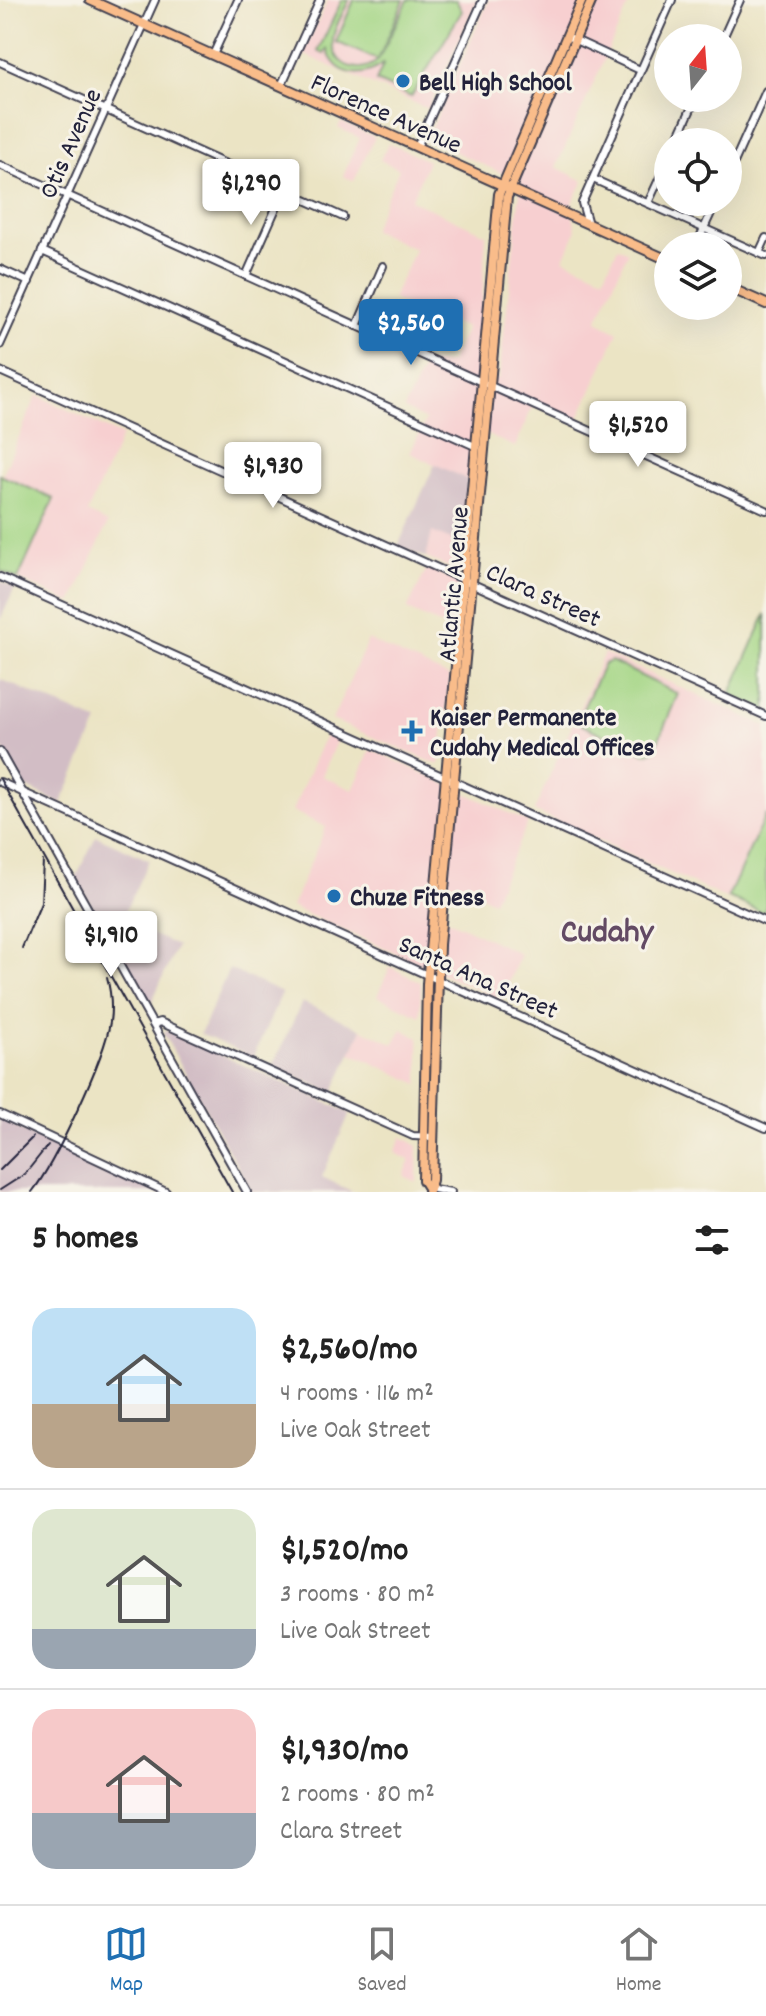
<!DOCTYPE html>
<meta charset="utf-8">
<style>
body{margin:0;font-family:Dekko,sans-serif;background:#f6f6f6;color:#222;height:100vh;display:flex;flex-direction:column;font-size:30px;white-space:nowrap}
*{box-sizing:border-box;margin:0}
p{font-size:26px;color:#767676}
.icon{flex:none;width:44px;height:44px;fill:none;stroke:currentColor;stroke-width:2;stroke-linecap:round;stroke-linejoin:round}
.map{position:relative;height:1192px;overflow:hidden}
.panel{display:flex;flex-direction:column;background:#fff;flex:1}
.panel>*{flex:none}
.needle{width:52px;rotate:17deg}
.buttons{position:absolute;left:654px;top:24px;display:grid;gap:16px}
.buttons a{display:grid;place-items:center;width:88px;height:88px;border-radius:50%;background:#fff;box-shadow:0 8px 32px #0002;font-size:40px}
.price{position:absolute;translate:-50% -68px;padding:0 18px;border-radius:8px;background:#fff;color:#222;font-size:26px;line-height:52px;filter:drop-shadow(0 2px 4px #0008)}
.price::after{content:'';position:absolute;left:50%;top:48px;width:24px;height:18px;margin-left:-12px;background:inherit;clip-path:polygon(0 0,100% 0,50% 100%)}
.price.on{background:#1f6fb2;color:#fff}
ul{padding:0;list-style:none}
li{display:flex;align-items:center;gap:24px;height:200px;padding:0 32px}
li+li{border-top:2px solid #e0e0e0}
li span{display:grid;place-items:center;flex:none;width:224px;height:160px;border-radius:24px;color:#555}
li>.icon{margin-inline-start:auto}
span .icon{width:96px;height:96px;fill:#fffc;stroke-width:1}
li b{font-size:34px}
h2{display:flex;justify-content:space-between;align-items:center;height:96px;padding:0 32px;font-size:34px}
.tabs{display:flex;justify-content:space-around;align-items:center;height:112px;border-top:2px solid #e0e0e0;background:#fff;font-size:22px;color:#767676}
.tabs a{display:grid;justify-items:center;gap:4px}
.tabs .on{color:#1f6fb2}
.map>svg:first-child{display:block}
</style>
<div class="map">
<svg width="766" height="1192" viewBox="0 0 766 1192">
<rect width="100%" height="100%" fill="#f7f3e8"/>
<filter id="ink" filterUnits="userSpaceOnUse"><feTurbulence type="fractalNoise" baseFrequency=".0125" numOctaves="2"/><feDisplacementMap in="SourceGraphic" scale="16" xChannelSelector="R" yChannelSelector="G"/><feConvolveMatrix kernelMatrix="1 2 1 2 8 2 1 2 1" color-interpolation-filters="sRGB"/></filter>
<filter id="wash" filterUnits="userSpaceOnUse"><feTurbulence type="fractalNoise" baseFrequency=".006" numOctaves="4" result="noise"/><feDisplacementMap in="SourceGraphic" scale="32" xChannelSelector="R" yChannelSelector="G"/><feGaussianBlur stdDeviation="1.8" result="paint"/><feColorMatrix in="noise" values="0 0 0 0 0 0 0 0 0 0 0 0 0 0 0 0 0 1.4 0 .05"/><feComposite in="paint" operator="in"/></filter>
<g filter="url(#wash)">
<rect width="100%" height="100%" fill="#ebe4c4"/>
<g fill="#f7cfd0">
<path d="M328 0H477L428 109 303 54Z"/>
<path d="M489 0H631L556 167 584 181 571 205 576 231 564 259 604 277 618 247 628 252 597 321 618 332 578 420 535 401 515 447 474 429 468 480 410 453 426 420 404 409 425 363H450L466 328 450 321 438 348 433 346 431 350 398 335 410 307 392 299 415 249 372 230 399 169 380 160 388 143 428 161 411 200 486 234 478 370 499 379 521 182 427 139Z"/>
<path d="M341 122 375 137 354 181 343 176 360 138 338 128Z"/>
<path d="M37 395 122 436 87 513 108 523 72 603 18 579 54 499 2 476Z"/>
<path d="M432 531 463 545 459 571 426 558Z"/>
<path d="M427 568 459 583 455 631 407 610Z"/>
<path d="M368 640 450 677 439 765 332 720Z"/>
<path d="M604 653 766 726V814L727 899 534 811Z"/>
<path d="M328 729 339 734 322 776 353 790 371 749 528 822 493 901 433 875 430 911 520 954 502 1000 291 907 326 827 292 811Z"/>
<path d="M390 967 421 982 420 1016 377 996Z"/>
<path d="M362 1029 394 1044 402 1029 419 1038V1084L351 1053Z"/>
<path d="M402 1137 418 1146 417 1182 404 1176 410 1160 395 1153Z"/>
</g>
<g fill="#d2bdc5">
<path d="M435 464 468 480 463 545 432 532 426 558 398 546Z"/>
<path d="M0 581 15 588 0 620Z"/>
<path d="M0 679 98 722 61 804 24 786 0 744Z"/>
<path d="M96 836 149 860 121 920 177 946 149 1008 76 878Z"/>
<path d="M229 969 282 993 253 1057 200 1034Z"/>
<path d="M302 1002 362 1029 333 1093 273 1066Z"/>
<path d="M166 1030 350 1113 322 1177 353 1192H252L163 1033Z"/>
<path d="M0 1117 5 1122 156 1192H0Z"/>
</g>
<g fill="#a4d685" stroke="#637c60" stroke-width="2">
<path d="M342 0H349C344 12 333 28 333 41 333 67 361 76 378 60L336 42 354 0H404L378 60 408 0H456L462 11 411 97 376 81 384 63C363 80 336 77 327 49L324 54 318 51Z"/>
<path d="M0 475 54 499 18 579 0 571Z"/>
<path d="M766 614V711L730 695Z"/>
<path d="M611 661 678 694 654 751 646 754 582 725 579 717 604 664Z"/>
<path d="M766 814V906L763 913 728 897Z"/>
</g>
</g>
<g filter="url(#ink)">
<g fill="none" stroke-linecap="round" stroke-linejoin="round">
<defs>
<g id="minor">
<path d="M571 38 640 70"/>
<path d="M723 38 740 0"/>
<path d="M213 55 238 0"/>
<path d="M0 62 343 217"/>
<path d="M281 86 320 0"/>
<path d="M676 142 696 98"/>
<path d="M417 147 483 0"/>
<path d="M0 165 766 510"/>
<path d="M728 176 766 91"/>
<path d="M593 179 766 256"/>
<path d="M648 203 668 160"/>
<path d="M588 224 582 203 672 0"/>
<path d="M696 246 716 202"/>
<path d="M42 251 477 447"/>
<path d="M759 253 766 238"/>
<path d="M0 269 29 282"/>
<path d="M246 276 284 190"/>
<path d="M357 326 383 266"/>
<path d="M380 337 389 318 397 311"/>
<path d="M0 345 155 0"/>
<path d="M0 371 766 716"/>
<path d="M0 577 766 922"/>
<path d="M0 752 247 1192"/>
<path d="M0 782 766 1128"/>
<path d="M153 1024 160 1022 413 1136 433 1137"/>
<path d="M0 1114 166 1192"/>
<path d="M428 1188 451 1192"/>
</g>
<g id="major">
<path d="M90 0 668 260"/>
<path d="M728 287 766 304"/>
<path d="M428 1188 423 1180 427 984 499 194 582 0"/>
<path d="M428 1192 432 1180 439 945 507 197 592 0"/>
</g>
</defs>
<use href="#minor" stroke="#403f50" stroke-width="10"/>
<use href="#major" stroke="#403f50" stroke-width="12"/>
<use href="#minor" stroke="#fff" stroke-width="6"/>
<use href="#major" stroke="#f9bc8a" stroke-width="8"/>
<g stroke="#22223b" stroke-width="2">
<path d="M0 779 232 1192"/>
<path d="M22 948 41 903 43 861"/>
<path d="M0 1170 33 1137"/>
<path d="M0 1190 25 1174 48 1145"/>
<path d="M32 1192C55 1163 105 1057 110 1022 112 1007 111 992 107 978"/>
</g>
</g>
</g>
<g fill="#1f6fb2" stroke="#f7f3e8" stroke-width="3">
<circle cx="403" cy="81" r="8"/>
<path d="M408 719h8v8h8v8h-8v8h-8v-8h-8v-8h8z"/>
<circle cx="334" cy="896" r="8"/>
</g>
<g text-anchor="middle" stroke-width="6" stroke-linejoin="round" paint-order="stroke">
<g font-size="26" font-weight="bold" fill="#22223b" stroke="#f7f3e8" text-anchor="start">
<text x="419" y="90">Bell High School</text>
<text x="430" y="725">Kaiser Permanente<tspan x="430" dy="30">Cudahy Medical Offices</tspan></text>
<text x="350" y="905">Chuze Fitness</text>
</g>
<g font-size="26" fill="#22223b" stroke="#f7f3e8">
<text transform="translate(387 112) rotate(24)" y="9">Florence Avenue</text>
<text transform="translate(69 143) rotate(-66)" y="9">Otis Avenue</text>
<text transform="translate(452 584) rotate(-85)" y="9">Atlantic Avenue</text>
<text transform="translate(544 594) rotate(24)" y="9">Clara Street</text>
<text transform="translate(479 976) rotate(24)" y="9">Santa Ana Street</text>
</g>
<g font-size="34" font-weight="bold" fill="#634a64" stroke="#f7f3e8">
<text x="607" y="941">Cudahy</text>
</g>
</g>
</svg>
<div class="buttons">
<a><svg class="needle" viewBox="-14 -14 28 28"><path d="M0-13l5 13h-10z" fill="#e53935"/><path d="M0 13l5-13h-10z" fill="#767676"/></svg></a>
<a><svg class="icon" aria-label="locate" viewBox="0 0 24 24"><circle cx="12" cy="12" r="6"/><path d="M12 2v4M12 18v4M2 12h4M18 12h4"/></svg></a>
<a><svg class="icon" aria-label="layers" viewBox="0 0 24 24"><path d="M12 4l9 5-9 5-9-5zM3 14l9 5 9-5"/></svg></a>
</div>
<b class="price" style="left:251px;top:227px">$1,290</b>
<b class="price on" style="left:411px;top:367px">$2,560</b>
<b class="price" style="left:638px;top:469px">$1,520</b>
<b class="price" style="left:273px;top:510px">$1,930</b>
<b class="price" style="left:111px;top:979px">$1,910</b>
</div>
<section class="panel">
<h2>5 homes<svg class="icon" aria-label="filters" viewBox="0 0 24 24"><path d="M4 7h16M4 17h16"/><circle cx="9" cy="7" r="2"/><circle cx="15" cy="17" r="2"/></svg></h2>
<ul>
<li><span style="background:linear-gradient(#bfe0f5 60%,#b9a48a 0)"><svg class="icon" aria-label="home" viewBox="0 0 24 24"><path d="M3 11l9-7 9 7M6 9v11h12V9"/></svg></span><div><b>$2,560/mo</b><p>4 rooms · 116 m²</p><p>Live Oak Street</p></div></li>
<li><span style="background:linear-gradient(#dfe7d0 75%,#9aa5b1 0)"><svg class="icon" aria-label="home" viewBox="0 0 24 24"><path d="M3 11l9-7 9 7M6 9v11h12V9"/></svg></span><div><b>$1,520/mo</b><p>3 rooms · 80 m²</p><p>Live Oak Street</p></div></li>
<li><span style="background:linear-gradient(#f6c9c9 65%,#9aa5b1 0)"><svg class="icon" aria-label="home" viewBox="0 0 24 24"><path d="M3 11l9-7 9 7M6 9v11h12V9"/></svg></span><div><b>$1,930/mo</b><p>2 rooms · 80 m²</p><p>Clara Street</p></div></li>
</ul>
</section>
<nav class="tabs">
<a class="on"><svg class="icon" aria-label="map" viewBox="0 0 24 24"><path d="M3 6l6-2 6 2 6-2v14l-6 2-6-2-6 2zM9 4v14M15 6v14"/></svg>Map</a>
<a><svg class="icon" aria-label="saved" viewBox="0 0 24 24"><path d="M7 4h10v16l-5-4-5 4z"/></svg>Saved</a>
<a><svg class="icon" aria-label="home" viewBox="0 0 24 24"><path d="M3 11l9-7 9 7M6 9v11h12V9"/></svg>Home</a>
</nav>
